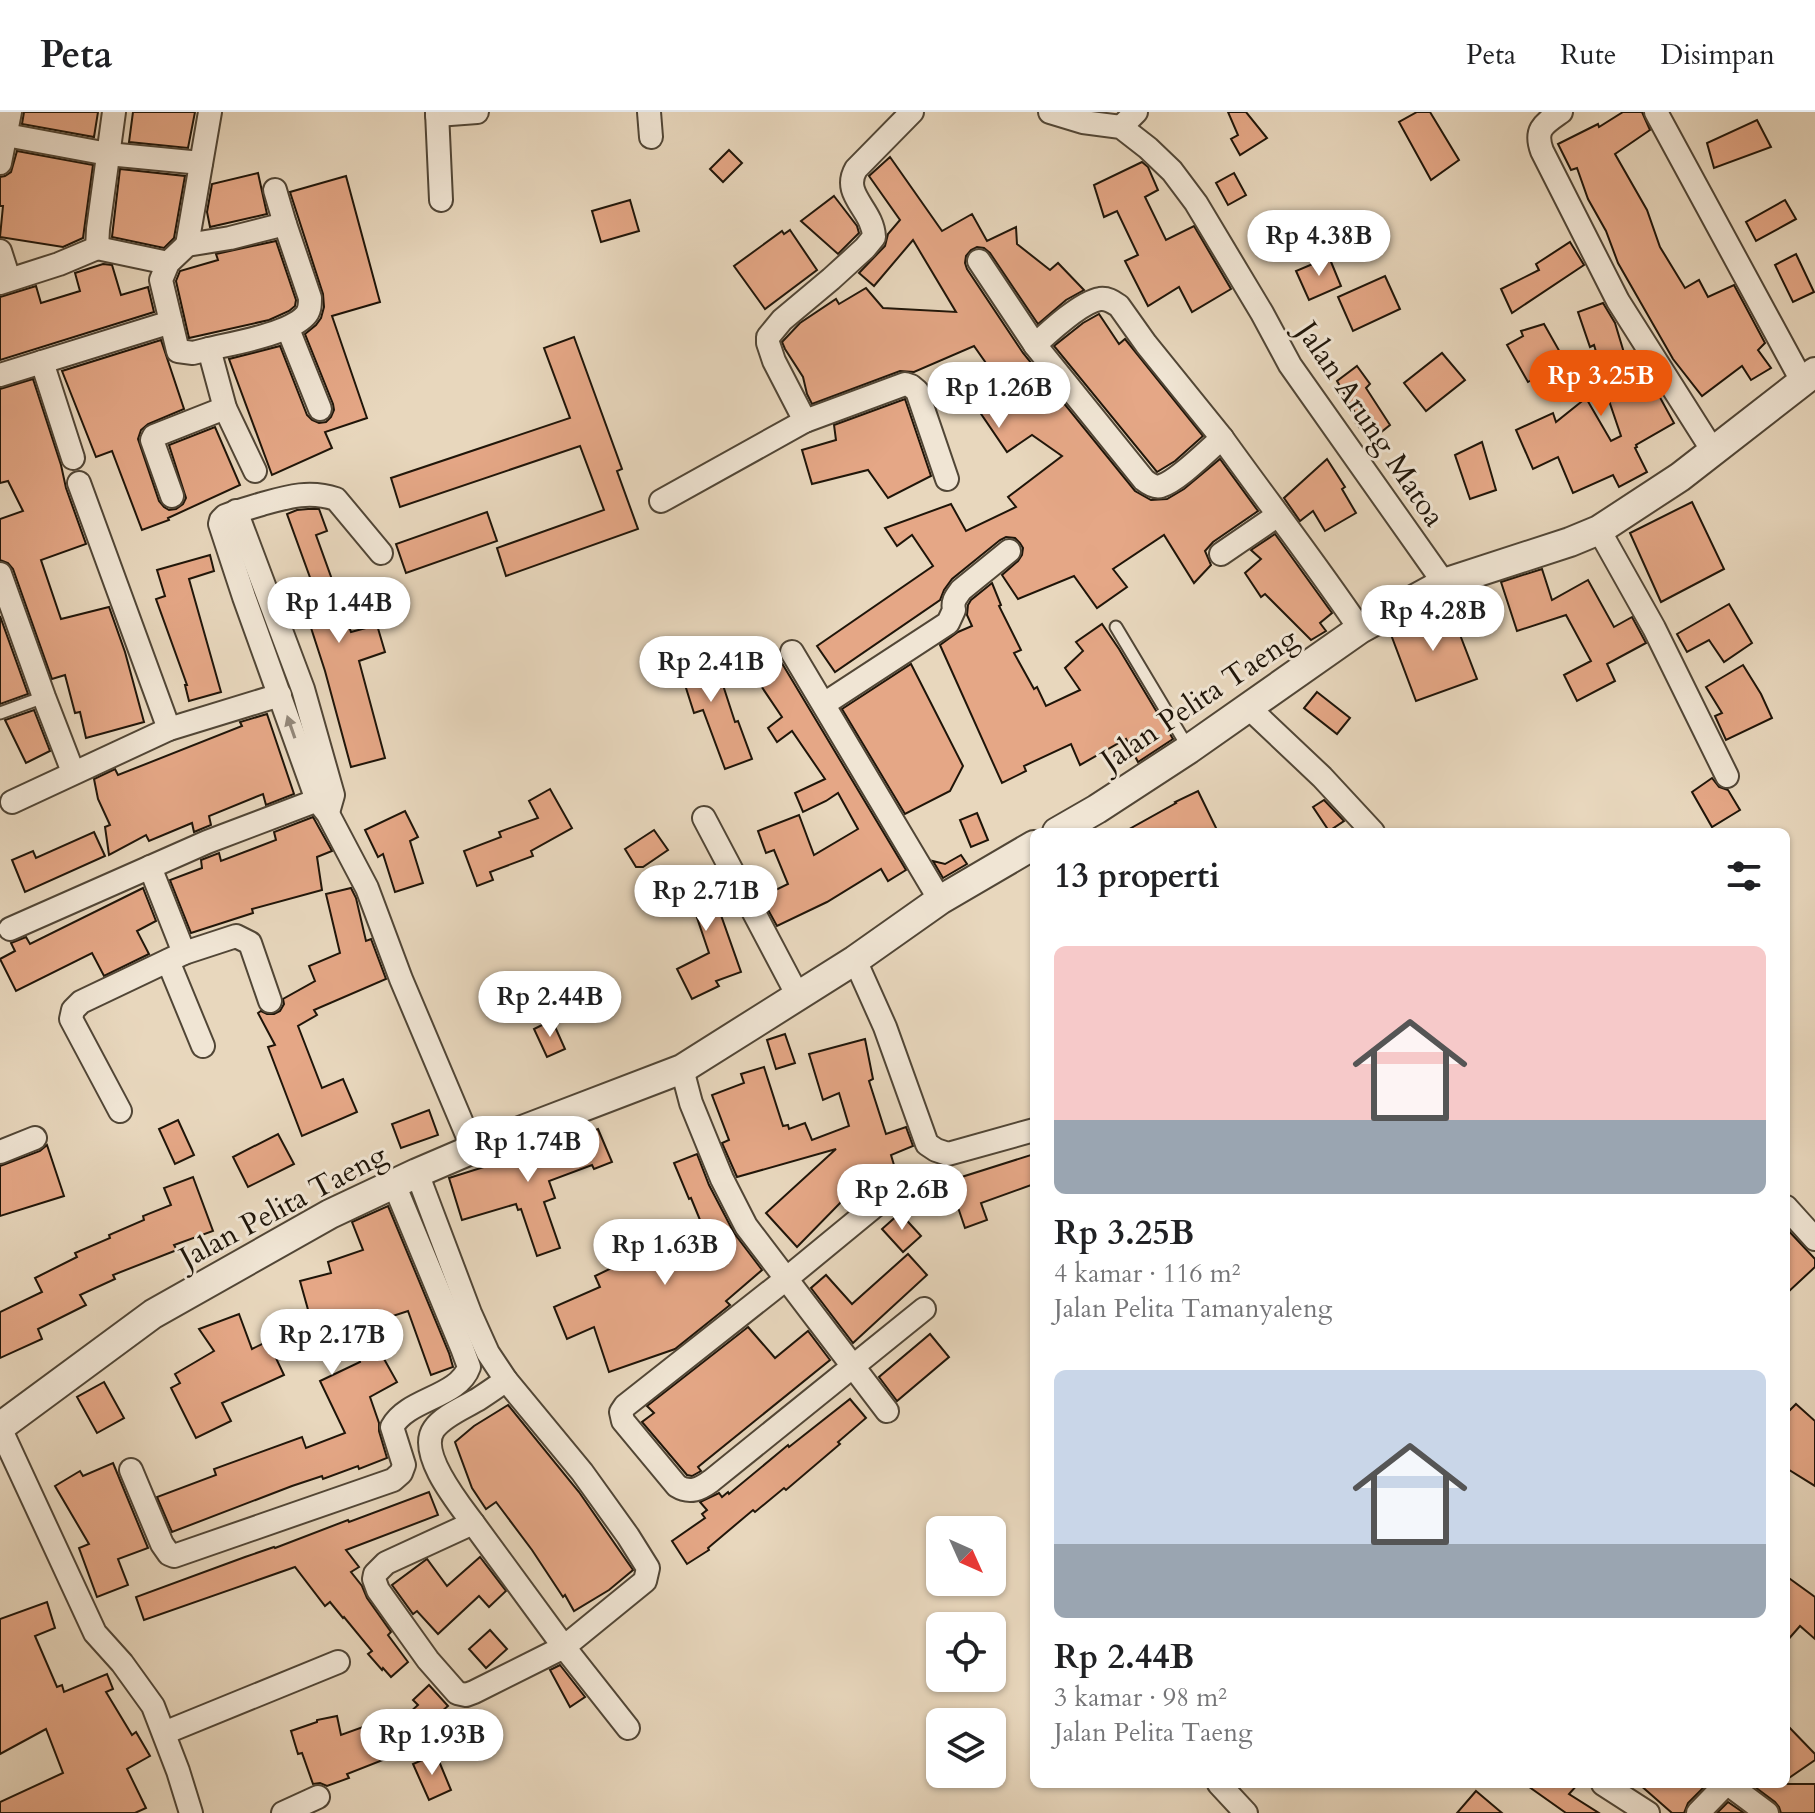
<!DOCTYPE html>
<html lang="id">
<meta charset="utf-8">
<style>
body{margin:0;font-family:Cardo,serif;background:#f6f6f6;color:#202124;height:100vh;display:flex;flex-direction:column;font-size:30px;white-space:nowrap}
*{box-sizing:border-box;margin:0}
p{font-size:26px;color:#757577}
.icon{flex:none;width:44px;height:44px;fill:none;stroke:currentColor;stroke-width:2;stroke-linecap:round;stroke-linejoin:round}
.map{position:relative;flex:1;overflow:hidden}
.side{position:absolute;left:1030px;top:716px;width:760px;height:960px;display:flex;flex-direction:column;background:#fff;border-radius:12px;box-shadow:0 2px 6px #0004}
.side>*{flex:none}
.needle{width:52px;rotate:135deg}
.fabs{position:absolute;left:926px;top:1404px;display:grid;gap:16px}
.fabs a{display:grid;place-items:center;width:80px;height:80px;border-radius:12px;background:#fff;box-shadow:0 2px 6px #0004;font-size:40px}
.price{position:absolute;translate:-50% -68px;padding:0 18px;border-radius:28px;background:#fff;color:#222;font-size:26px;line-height:52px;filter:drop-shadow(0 2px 4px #0008)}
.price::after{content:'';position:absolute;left:50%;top:48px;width:24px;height:18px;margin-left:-12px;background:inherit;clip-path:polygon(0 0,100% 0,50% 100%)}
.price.selected{background:#ea580c;color:#fff}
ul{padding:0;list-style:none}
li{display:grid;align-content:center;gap:16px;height:424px;padding:0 24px}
li span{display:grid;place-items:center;height:248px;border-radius:12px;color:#555}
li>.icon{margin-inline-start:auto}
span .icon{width:144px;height:144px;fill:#fffc;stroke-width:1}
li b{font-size:34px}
h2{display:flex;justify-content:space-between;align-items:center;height:96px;padding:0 24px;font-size:34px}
header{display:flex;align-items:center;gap:48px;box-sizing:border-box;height:112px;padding:0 40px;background:#fff;border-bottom:2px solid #e0e0e0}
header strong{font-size:38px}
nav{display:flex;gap:44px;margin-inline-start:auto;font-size:28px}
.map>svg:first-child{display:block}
</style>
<header>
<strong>Peta</strong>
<nav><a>Peta</a><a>Rute</a><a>Disimpan</a></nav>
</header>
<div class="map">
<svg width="1815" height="1701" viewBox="0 0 1815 1701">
<rect width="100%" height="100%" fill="#e8d7bd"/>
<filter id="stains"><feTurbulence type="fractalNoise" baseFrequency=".0025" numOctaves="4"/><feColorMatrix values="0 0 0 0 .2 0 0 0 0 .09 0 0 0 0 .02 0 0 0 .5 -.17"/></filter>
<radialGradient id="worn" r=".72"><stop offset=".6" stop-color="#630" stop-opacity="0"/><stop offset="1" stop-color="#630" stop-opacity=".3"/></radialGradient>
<g fill="#e5a786" stroke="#1f1509" stroke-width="2">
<path d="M24 0H98L94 25 22 12Z"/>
<path d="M133 0H195L188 36 129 30Z"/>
<path d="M1228 0H1246L1267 26 1240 43 1231 27 1238 23Z"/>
<path d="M1417 0H1430L1459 48 1431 68 1399 10Z"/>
<path d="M1623 0H1642L1650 18 1615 42 1647 98 1660 135 1685 176 1699 168 1708 185 1734 173 1765 231 1758 238 1771 256 1751 268 1742 254 1702 284 1673 247 1618 151 1606 119 1588 87 1577 56 1571 58 1558 32 1598 12 1599 15Z"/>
<path d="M1757 8 1771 35 1714 56 1707 31Z"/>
<path d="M729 38 742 51 723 70 710 57Z"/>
<path d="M17 39 93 53 83 126 63 135 0 125 3 94H0V65L5 64 11 60Z"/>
<path d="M890 45 942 119 972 102 987 129 1016 115 1017 132 1050 158 1058 151 1084 178 1066 188 1038 212 990 141 984 136 977 135 971 138 966 144 965 151 967 157 1023 241 1135 379 1151 388 1167 387 1184 377 1220 347 1258 399 1213 430 1205 439 1211 453 1194 471 1164 423 1113 457 1127 475 1097 496 1074 464 1018 487 1002 463 1018 449 1022 443 1023 436 1020 431 1015 426 1006 425 1000 428 952 467 944 478 940 488 835 560 817 534 933 454 912 423 897 434 885 416 951 392 966 419 1016 395 1008 385 1062 344 1032 323 1007 340 975 293 1002 274 974 234 914 260 900 259 812 292 807 282 803 265 785 237 782 230 800 211 836 187 839 192 866 176 883 196 956 200 913 128 874 174 859 161 885 134 888 122 900 108 869 64Z"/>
<path d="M1142 50 1148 55 1158 78 1145 85 1166 128 1194 114 1231 177 1192 200 1179 175 1148 194 1125 149 1138 143 1117 99 1104 105 1094 73Z"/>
<path d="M120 57 185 64 174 126 164 136 112 125Z"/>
<path d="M258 61 267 102 210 115 207 100 212 72Z"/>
<path d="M1234 61 1246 83 1228 93 1216 71Z"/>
<path d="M346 64 380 190 332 204 367 306 325 320 332 336 272 363 229 247 280 234 307 303 312 308 319 311 326 310 331 305 334 298 333 292 305 222 316 213 321 206 324 195 323 182 290 80Z"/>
<path d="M834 84 857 114 859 121 838 142 801 109Z"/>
<path d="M630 88 639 119 601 130 592 99Z"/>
<path d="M1785 88 1796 107 1756 129 1746 110Z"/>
<path d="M790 118 817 158 765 197 734 154 782 119 784 122Z"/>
<path d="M276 129 296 188 295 194 289 199 269 208 189 226 176 169 180 159 218 148 216 142Z"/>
<path d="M1570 130 1584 153 1512 201 1501 177 1539 158 1536 152Z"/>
<path d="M1796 142 1814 180 1793 190 1775 153Z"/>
<path d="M1329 145 1341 174 1309 188 1296 159Z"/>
<path d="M103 152 112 153 121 183 148 175 154 200 0 248V185L36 174 41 191 80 179 75 161Z"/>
<path d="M1385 164 1400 197 1353 219 1338 185Z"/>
<path d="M1603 191 1615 211 1631 264 1645 258 1674 311 1636 333 1637 335 1635 336 1647 360 1619 375 1613 363 1573 381 1558 345 1533 357 1516 318 1553 301 1556 310 1586 286 1611 329 1621 324 1603 271 1605 270 1594 233 1590 235 1578 200Z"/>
<path d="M1099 202 1119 232 1125 227 1203 324 1175 349 1157 360 1054 234 1083 211Z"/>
<path d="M1544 212 1565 249 1528 270 1507 233 1523 224 1521 219Z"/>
<path d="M574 225 622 357 617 359 638 417 506 464 497 436 604 398 580 334 400 395 391 366 570 306 544 236Z"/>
<path d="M161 228 184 297 148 312 141 318 138 327 159 389 164 395 169 398 176 397 183 392 186 386 169 333 215 315 240 373 168 406 169 408 142 418 112 339 96 345 62 259Z"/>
<path d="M1442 241 1465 268 1426 299 1404 271Z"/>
<path d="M1357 254 1370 272 1366 276 1390 313 1370 329 1356 311 1360 309 1337 269Z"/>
<path d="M33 267 61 353 66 376 86 432 41 448 61 507 109 495 125 540 144 610 86 626 80 600 75 601 65 563 52 567 13 457 8 451 0 448V407L23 399 8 369 0 371V277Z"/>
<path d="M905 287 931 364 888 386 868 358 812 372 802 338 836 328 834 313Z"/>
<path d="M1482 330 1496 378 1470 387 1455 343Z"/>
<path d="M1327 347 1345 375 1342 377 1356 401 1325 419 1313 399 1300 409 1284 386Z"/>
<path d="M1692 390 1724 457 1661 490 1630 421Z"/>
<path d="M308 397H319L327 419 316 423 351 520 377 513 385 540 359 549 385 646 351 655 325 559 302 488 316 482 287 402 297 398Z"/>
<path d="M487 400 497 429 406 461 396 432Z"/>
<path d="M1275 422 1332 501 1320 511 1326 519 1311 528 1265 482 1261 485 1245 461 1261 447 1251 438Z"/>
<path d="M210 443 214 459 189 467 221 580 189 589 185 573H187L156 487 165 484 157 458Z"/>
<path d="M1542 457 1552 488 1588 468 1614 515 1632 505 1646 531 1607 552 1615 569 1577 589 1564 563 1591 549 1566 503 1517 519 1501 470Z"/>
<path d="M992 471 1001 493 999 494 1021 538 1014 541 1034 577 1037 575 1046 594 1080 578 1065 556 1083 539 1076 530 1102 512 1119 537 1173 627 1138 650 1126 627 1080 653 1071 632 1024 654 1026 659 1002 671 940 533 958 520 972 514 967 503 968 493 971 488Z"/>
<path d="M1447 489 1477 567 1416 589 1390 520Z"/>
<path d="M1729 492 1752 531 1724 550 1709 528 1687 540 1677 522Z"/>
<path d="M0 504 28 582 0 592Z"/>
<path d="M695 526 709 568 721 567 735 610 738 609 752 647 725 657 703 598 694 601 678 551 674 552 668 536Z"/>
<path d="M780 548 906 758 888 769 881 757 827 790 777 814 761 785 788 772 774 738 766 741 758 719 799 703 814 743 858 717 838 681 826 689 803 700 795 681 825 667 792 619 777 630 768 616 782 605 755 565Z"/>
<path d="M911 552 963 654 950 679 905 702 842 597Z"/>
<path d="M1743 553 1761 582 1772 606 1726 628 1715 604 1722 601 1706 575Z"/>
<path d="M1317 580 1350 606 1337 622 1304 596Z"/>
<path d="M34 598 50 639 26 651 5 608Z"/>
<path d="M267 602 294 682 266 693 263 682 209 704 211 713 194 720 192 711 149 729 146 723 109 743 105 715 110 713 98 687 94 667 115 657 118 663 242 614 240 610Z"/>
<path d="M1712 666 1719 675 1728 678 1740 698 1712 715 1692 680Z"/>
<path d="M550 677 572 716 531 739 533 744 490 760 493 768 477 774 464 739 501 725 499 720 538 706 529 689Z"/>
<path d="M1198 679 1218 720H1124L1176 691 1175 690Z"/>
<path d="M1324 688 1344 709 1329 719 1313 695Z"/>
<path d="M405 699 418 725 410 729 423 771 395 780 383 742 378 745 365 718Z"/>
<path d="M977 701 988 728 971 735 960 708Z"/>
<path d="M313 705 332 739 317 745 322 778 252 797 253 801 191 821 170 768 202 756 201 748 219 741 221 749 276 728 274 720Z"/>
<path d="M654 718 668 738 643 755H636L625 737Z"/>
<path d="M94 720 105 744 25 780 12 748 33 739 36 746Z"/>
<path d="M961 743 967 752 943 766 933 749 945 752Z"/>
<path d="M716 759 729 784 716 789 741 860 716 869 719 874 692 887 677 857 709 841 694 797 677 802 668 776Z"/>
<path d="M143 776 156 809 137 819 149 842 104 864 92 841 16 879 0 847 15 839 11 831 26 825 30 832Z"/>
<path d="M351 776 356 786 366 829 371 827 386 867 314 898 317 903 298 914 322 976 343 967 357 1000 302 1024 268 935 275 933 258 901 261 899 267 902H274L280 899 284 892 283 887 315 869 309 854 340 841 326 782Z"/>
<path d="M552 908 565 937 547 945 534 917Z"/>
<path d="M785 922 795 951 776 957 767 928Z"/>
<path d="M865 927 873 967 869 969 886 1022 906 1015 913 1034 891 1043 894 1053 859 1064 868 1074 847 1093 843 1088 797 1135 766 1101 836 1037 737 1065 722 1031 729 1028 712 983 744 971 741 962 764 955 783 1014 788 1013 789 1017 805 1011 812 1028 849 1014 839 981 823 988 809 942Z"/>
<path d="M429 998 438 1023 401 1036 392 1012Z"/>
<path d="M178 1008 194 1043 175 1052 159 1017Z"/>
<path d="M598 1017 612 1050 594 1057 592 1053 549 1069 555 1086 544 1090 560 1136 537 1144 521 1097 518 1098 516 1092 462 1108 449 1066 500 1050 499 1048 538 1034 540 1039Z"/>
<path d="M278 1022 294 1052 248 1075 233 1045Z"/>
<path d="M47 1033 64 1084 0 1104V1054L40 1039Z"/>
<path d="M697 1042 709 1073 734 1121 762 1158 726 1189 730 1193 675 1237 609 1260 594 1215 567 1227 554 1195 600 1175 595 1164 618 1153 619 1156 707 1125 691 1086 689 1087 674 1051Z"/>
<path d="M1034 1042V1072L981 1091 987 1108 965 1116 949 1069Z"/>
<path d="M193 1065 213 1119 174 1133 177 1138 113 1163 115 1167 80 1183 86 1193 38 1217 42 1227 0 1246V1200L42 1180 35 1166 77 1145 75 1141 110 1126 109 1123 144 1108 143 1104 171 1093 164 1076Z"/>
<path d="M388 1094 449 1241 453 1255 431 1263 408 1199 365 1213 397 1270 370 1285 379 1311V1319L387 1346 359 1357 358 1354 323 1367 322 1364 292 1374 172 1420 157 1385 216 1363 214 1357 302 1325 306 1336 345 1321 320 1269 360 1250 347 1210 314 1219 300 1169 331 1161 328 1150 363 1138 352 1110Z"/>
<path d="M900 1101 921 1124 903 1140 882 1117Z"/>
<path d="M1786 1116 1815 1147V1155L1786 1182Z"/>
<path d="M908 1142 927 1163 853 1231 811 1176 826 1163 852 1192Z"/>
<path d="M239 1202 252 1237 268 1229 284 1263 222 1291 231 1309 196 1326 171 1276 180 1271 175 1262 214 1239 199 1217Z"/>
<path d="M748 1215 775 1246 808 1219 830 1248 698 1355 701 1359 692 1364 687 1363 642 1310 654 1301 647 1294Z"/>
<path d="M930 1222 949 1245 897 1289 879 1265Z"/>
<path d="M104 1270 124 1306 97 1321 77 1285Z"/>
<path d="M850 1287 866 1306 838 1330 840 1332 786 1378 784 1376 755 1400 753 1398 708 1436 709 1438 687 1452 672 1429 705 1406 702 1402 707 1398 700 1390 719 1381 722 1385 728 1380 729 1382 788 1333 789 1335Z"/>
<path d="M1796 1292 1815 1309V1374L1786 1356V1302Z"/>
<path d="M508 1293 579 1380 633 1458 609 1478 574 1499 565 1483 563 1485 532 1438 496 1390 486 1397 472 1376 455 1330 474 1314Z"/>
<path d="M113 1351 148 1436 118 1447 128 1473 97 1485 79 1436 89 1432 55 1374 80 1359 83 1364Z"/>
<path d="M429 1380 438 1403 346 1438 359 1455 351 1460 362 1474 367 1486 391 1520 388 1523 408 1550 391 1565 383 1556 382 1558 368 1542 372 1539 344 1505 343 1506 330 1490 325 1494 295 1455 144 1508 136 1485 245 1445 274 1435 275 1436 348 1408 349 1410Z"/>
<path d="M480 1445 506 1479 489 1495 479 1484 438 1522 417 1499 413 1502 392 1473 427 1447 447 1474Z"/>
<path d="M1786 1464 1815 1485V1527L1800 1514 1786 1530Z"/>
<path d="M47 1490 55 1516 35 1524 57 1575 62 1573 64 1580 107 1562 113 1577 106 1580 132 1623 136 1620 150 1644 127 1657 146 1696 135 1701H0V1690L63 1661 46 1617 0 1642V1507Z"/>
<path d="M490 1518 507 1537 486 1556 469 1537Z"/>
<path d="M560 1553 585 1585 570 1595 550 1558Z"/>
<path d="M429 1573 448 1594 422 1616 409 1601 418 1593 413 1588Z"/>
<path d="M337 1604 341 1623 374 1611 388 1646 347 1662 349 1666 327 1674 320 1671 313 1672 302 1641 298 1642 291 1619 317 1610V1608Z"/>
<path d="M1786 1612 1815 1642V1648L1786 1668Z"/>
<path d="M436 1642 451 1678 429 1688 413 1652Z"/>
<path d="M1525 1672H1578L1569 1682 1599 1701H1566Z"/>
<path d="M1639 1672H1707L1688 1691 1684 1701H1672Z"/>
<path d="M1751 1672H1815V1701H1781L1779 1695 1775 1690Z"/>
<path d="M1476 1679 1502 1701H1457Z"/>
<path d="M1728 1690 1744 1701H1717Z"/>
</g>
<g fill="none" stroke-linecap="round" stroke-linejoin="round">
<defs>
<g id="service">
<path d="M1116 515 1189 637"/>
<path d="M0 601 44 585"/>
</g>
<g id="minor">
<path d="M437 0 441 88"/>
<path d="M649 0 651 25"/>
<path d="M1050 0 1083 10 1121 15 1148 36 1172 59 1196 91 1262 201 1290 253 1444 471"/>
<path d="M1561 0C1544 12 1534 17 1542 39L1618 189 1713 339"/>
<path d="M1656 0 1802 269"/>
<path d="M437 3 477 0"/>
<path d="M1121 15 1136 0"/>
<path d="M6 23 108 42 201 51"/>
<path d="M0 51 10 0"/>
<path d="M275 78 285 112"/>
<path d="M187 133 210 0"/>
<path d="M97 136 168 151"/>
<path d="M0 139 9 167"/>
<path d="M979 149 1035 233 1144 368C1149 372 1155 376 1161 374 1178 369 1208 338 1222 326 1268 390 1316 452 1360 517"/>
<path d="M0 171 59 152 97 136 98 117 114 0"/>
<path d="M171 210 161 168 168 151 187 133 230 126 285 112 310 186C310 193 310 199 305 204 288 222 234 231 209 237"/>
<path d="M288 217 320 297"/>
<path d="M1035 233C1049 220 1081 190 1100 187 1108 186 1113 190 1119 194L1146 232 1222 326"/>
<path d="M42 250 73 346"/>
<path d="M0 263 171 210 178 239 193 241 209 237 225 296 255 359"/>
<path d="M805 309 774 249 768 231V225L782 208 831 167 865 136 874 125C873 97 841 83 856 57L912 0"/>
<path d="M79 371 169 617"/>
<path d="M172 384 152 328 154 324 225 296"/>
<path d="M661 389 805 309 905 272 911 274 917 279 947 367"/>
<path d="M236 399 303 577 333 683 329 697"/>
<path d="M1599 418 1654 516 1727 664"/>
<path d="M381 441 336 387C309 378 287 385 262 392 249 396 237 399 225 404L221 408 220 412 244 485 317 688 328 702 367 776 401 867 473 1037"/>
<path d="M1221 442 1278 403"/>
<path d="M0 462 44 585 73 660"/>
<path d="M792 540 940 788"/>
<path d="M824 592 948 511 954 498C952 489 956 485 961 478L1009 439"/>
<path d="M1248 595 1322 665 1373 720"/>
<path d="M12 690 169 617 280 583"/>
<path d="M704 706 798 884"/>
<path d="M150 755 184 841"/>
<path d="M10 817 207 730 331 683"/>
<path d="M855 848 885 915 927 1032 936 1038 948 1042 1034 1018"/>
<path d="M168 849 203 934"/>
<path d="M682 957 691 991 722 1067 746 1114 887 1299"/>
<path d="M120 999 71 907 73 898 81 890 184 841 236 824 250 831 270 889"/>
<path d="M0 1040 35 1026"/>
<path d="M417 1061 470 1201 488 1241 506 1268 582 1360 628 1424 648 1456 645 1469 564 1535 474 1580 466 1583 457 1581 428 1548 378 1478 374 1467 375 1462 386 1451 473 1411 564 1535 628 1616"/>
<path d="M893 1079 786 1167 625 1294 621 1300 623 1309 677 1374C690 1382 700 1377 711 1369L924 1197"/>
<path d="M1786 1095 1815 1127"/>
<path d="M0 1316 95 1521 122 1551 153 1594 178 1659 191 1701"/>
<path d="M131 1358 162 1432 169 1442 174 1444 393 1368 401 1361 404 1353 392 1315C408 1286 458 1286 469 1255L462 1236 394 1072"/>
<path d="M473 1411C459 1392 417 1341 434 1317 444 1303 466 1295 480 1286 489 1280 498 1274 506 1268"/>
<path d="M164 1621 338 1550"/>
<path d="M1219 1672 1246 1701"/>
<path d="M1603 1672 1648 1701"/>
<path d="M1728 1672 1767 1701"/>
<path d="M283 1701 318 1685"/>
<path d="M1698 1701 1726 1672"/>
</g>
<g id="tertiary">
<path d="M1057 720 1097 697 1189 637 1360 517 1444 471 1570 430 1599 418 1680 365 1815 260"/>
<path d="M0 1315 153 1202 330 1102 417 1061 473 1037 682 957 855 848 940 788 1034 733"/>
</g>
</defs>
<use href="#service" stroke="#514636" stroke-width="15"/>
<use href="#minor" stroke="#514636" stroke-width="26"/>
<use href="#tertiary" stroke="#514636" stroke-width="32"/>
<use href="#service" stroke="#f0e5d4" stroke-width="11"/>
<use href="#minor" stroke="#f0e5d4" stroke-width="22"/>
<use href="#tertiary" stroke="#f0e5d4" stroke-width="28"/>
</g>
<defs><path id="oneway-solid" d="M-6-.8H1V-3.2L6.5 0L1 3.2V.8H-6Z" transform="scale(2)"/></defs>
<use fill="#928779" href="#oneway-solid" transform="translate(291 615) rotate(-109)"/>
<g text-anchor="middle" stroke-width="6" stroke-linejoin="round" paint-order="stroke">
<g font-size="30" fill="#1f1509" stroke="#f0e5d4">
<text transform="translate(1371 312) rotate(56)" y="10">Jalan Arung Matoa</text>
<text transform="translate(1199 587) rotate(-34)" y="10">Jalan Pelita Taeng</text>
<text transform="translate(283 1094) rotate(-28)" y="10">Jalan Pelita Taeng</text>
</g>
</g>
<rect width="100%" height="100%" filter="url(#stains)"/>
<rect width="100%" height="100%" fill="url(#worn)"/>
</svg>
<div class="fabs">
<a><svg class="needle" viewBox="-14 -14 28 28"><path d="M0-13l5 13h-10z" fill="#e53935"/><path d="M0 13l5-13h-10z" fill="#757577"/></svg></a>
<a><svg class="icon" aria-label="locate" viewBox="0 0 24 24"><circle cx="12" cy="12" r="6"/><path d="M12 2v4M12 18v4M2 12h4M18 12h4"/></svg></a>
<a><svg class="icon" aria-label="layers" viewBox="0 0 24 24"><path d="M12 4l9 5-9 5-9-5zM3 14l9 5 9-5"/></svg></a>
</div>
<b class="price" style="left:1319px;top:166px">Rp 4.38B</b>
<b class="price selected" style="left:1601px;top:306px">Rp 3.25B</b>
<b class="price" style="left:999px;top:318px">Rp 1.26B</b>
<b class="price" style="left:339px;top:533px">Rp 1.44B</b>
<b class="price" style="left:1433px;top:541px">Rp 4.28B</b>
<b class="price" style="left:711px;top:592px">Rp 2.41B</b>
<b class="price" style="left:706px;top:821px">Rp 2.71B</b>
<b class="price" style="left:550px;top:927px">Rp 2.44B</b>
<b class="price" style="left:528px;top:1072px">Rp 1.74B</b>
<b class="price" style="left:902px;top:1120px">Rp 2.6B</b>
<b class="price" style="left:665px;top:1175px">Rp 1.63B</b>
<b class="price" style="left:332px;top:1265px">Rp 2.17B</b>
<b class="price" style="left:432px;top:1665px">Rp 1.93B</b>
<section class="side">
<h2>13 properti<svg class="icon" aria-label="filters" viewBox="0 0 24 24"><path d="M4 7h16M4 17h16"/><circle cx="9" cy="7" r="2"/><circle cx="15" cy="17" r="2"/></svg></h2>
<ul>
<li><span style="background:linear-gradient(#f6c9c9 70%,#9aa5b1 0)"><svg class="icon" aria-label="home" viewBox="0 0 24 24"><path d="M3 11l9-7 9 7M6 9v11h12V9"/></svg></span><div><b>Rp 3.25B</b><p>4 kamar · 116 m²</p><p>Jalan Pelita Tamanyaleng</p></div></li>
<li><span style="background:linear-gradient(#c9d6e8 70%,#9aa5b1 0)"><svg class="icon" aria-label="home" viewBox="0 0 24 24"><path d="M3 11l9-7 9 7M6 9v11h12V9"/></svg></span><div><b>Rp 2.44B</b><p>3 kamar · 98 m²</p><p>Jalan Pelita Taeng</p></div></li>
</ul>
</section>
</div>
